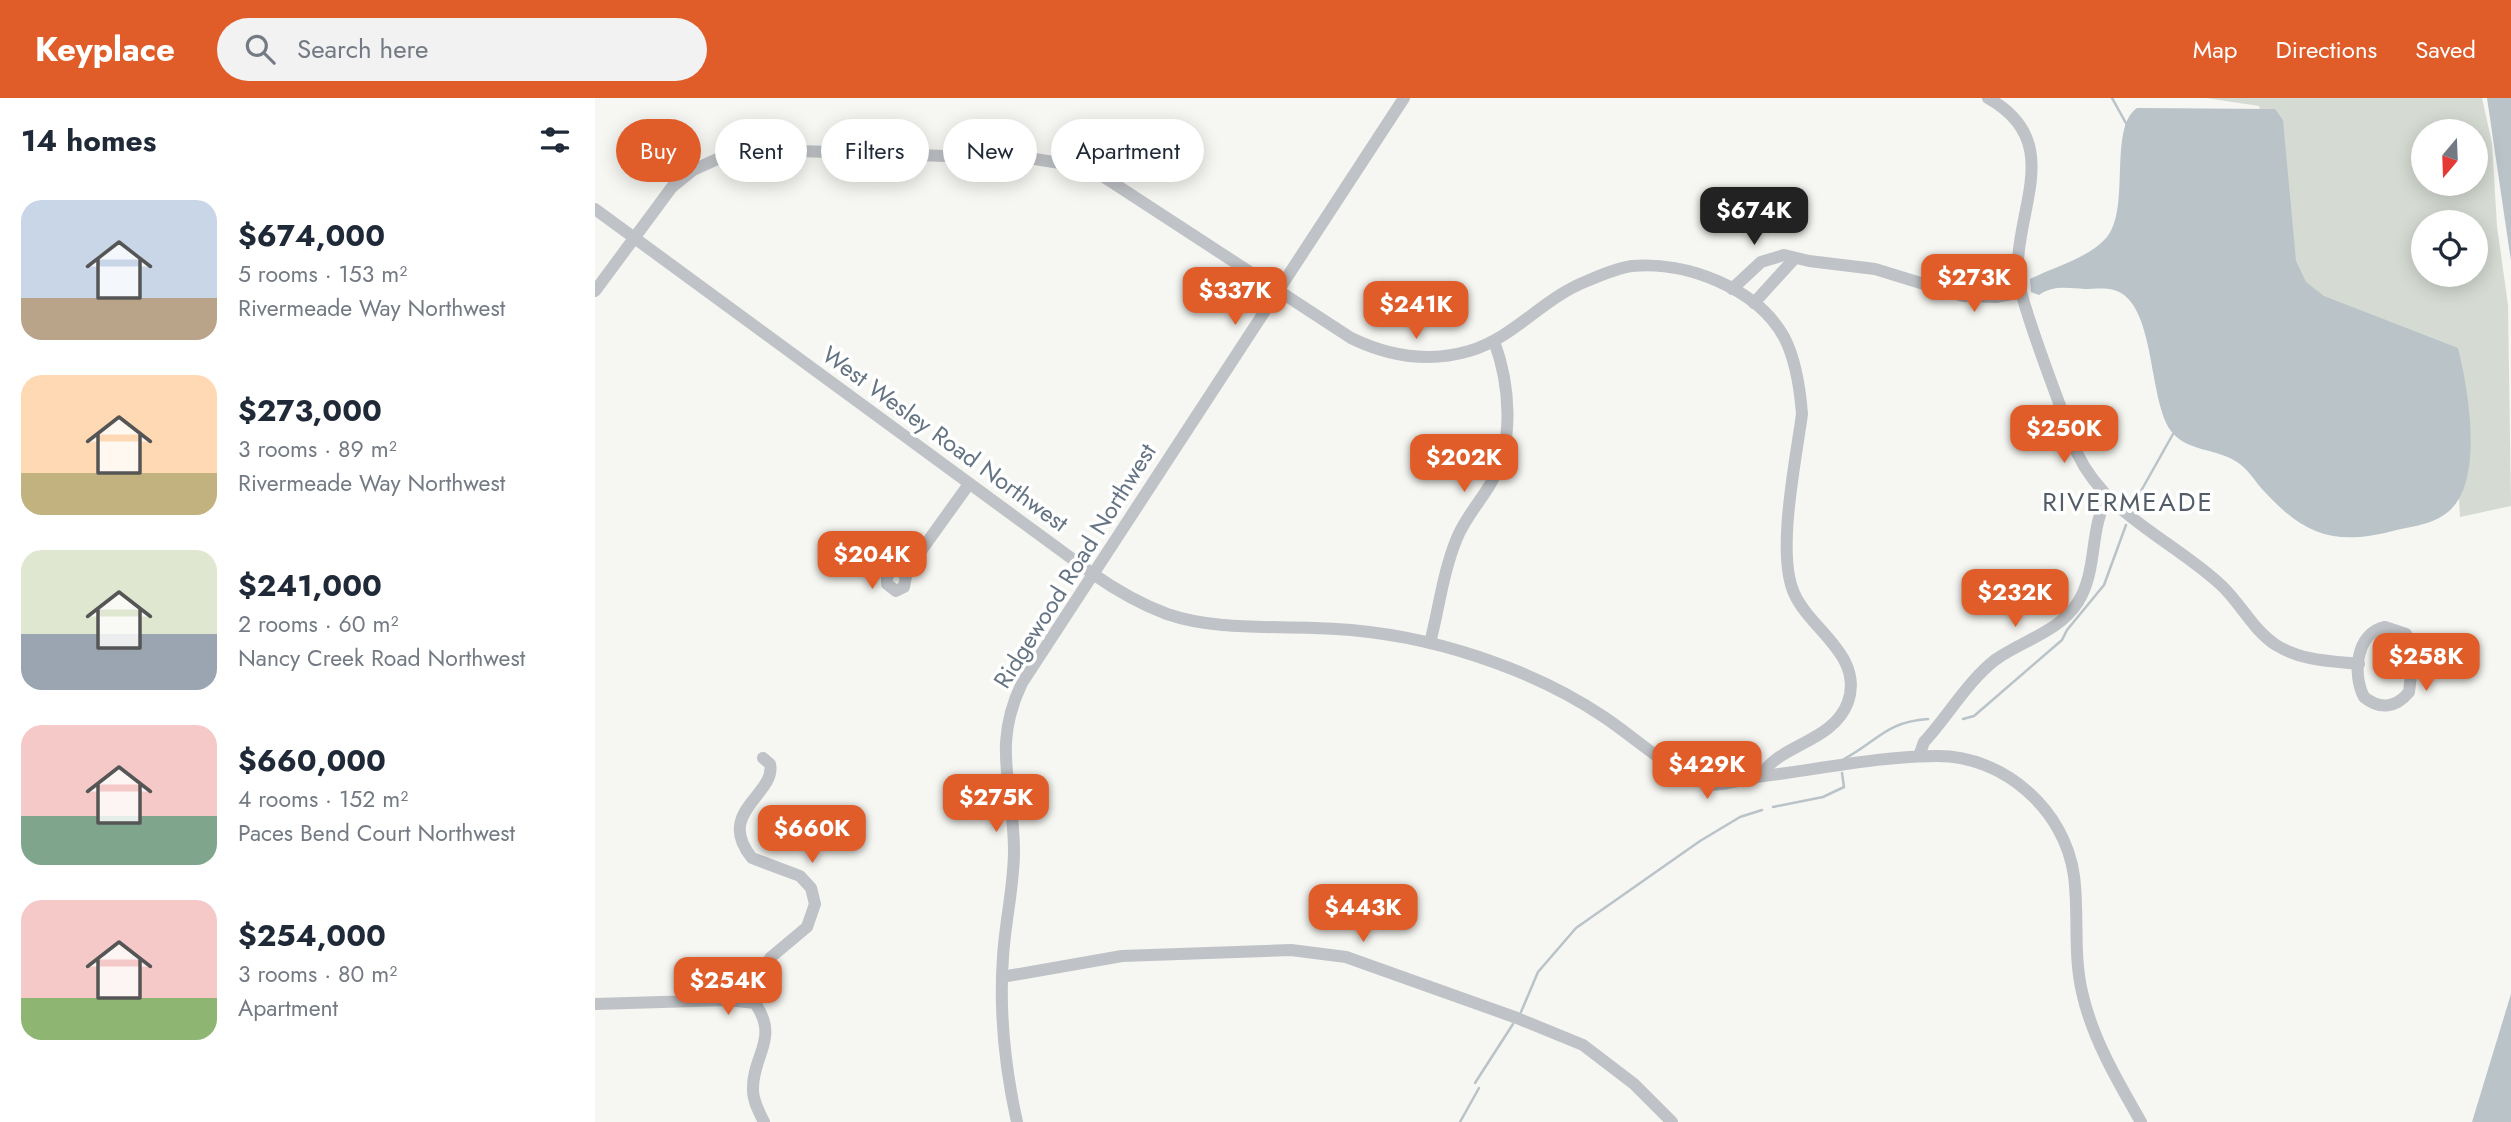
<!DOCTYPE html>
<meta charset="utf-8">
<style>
body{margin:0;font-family:Jost,sans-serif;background:#f2f2f3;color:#1f2937;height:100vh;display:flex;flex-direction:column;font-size:26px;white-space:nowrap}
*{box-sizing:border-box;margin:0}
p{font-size:23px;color:#747a83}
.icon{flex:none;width:38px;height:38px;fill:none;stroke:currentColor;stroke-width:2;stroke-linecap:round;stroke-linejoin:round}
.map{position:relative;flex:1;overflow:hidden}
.panel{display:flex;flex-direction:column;background:#fff;width:595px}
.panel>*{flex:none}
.banner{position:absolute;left:21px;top:21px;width:665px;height:63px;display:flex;gap:14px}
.needle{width:46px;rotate:199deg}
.buttons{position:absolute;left:1816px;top:21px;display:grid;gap:14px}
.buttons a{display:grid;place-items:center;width:77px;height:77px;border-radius:50%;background:#fff;box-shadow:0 4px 18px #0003;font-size:35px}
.price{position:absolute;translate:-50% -60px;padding:0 16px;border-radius:14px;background:#e05d29;color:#fff;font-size:23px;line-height:46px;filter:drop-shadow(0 2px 4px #0008)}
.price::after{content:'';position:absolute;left:50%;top:42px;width:21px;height:16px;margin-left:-10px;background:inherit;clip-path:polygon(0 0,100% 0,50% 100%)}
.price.on{background:#222;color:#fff}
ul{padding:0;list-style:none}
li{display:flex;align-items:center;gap:21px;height:175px;padding:0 21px}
li span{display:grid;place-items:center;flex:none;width:196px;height:140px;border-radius:21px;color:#555}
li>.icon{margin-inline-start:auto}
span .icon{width:84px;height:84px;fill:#fffc;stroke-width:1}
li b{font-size:30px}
h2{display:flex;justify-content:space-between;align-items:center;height:84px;padding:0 21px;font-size:30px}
.chip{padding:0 24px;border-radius:32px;background:#fff;box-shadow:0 4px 18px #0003;font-size:24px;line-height:63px}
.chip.on{background:#e05d29;color:#fff}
header{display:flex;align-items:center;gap:42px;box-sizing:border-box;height:98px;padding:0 35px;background:#e05d29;color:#fff}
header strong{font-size:33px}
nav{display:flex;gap:38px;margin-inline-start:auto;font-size:24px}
.search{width:490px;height:63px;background:#f2f2f3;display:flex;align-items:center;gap:18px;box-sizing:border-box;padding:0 24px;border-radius:38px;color:#747a83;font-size:26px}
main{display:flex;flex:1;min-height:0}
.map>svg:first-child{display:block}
</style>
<header>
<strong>Keyplace</strong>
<div class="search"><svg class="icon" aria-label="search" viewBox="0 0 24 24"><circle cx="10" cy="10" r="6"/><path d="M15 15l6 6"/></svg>Search here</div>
<nav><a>Map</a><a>Directions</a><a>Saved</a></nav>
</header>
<main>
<section class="panel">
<h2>14 homes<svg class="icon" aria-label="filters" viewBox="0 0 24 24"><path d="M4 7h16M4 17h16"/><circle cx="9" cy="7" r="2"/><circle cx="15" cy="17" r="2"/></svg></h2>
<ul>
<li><span style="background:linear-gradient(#c9d6e8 70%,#b9a48a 0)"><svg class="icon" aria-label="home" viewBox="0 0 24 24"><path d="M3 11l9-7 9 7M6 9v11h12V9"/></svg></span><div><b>$674,000</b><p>5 rooms · 153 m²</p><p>Rivermeade Way Northwest</p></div></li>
<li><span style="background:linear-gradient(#ffd9b3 70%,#c2b280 0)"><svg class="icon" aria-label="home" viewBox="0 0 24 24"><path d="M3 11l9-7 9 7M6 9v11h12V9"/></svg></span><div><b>$273,000</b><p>3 rooms · 89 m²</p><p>Rivermeade Way Northwest</p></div></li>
<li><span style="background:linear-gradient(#dfe7d0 60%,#9aa5b1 0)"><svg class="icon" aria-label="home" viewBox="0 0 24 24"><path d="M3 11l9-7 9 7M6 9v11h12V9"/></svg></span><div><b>$241,000</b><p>2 rooms · 60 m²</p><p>Nancy Creek Road Northwest</p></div></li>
<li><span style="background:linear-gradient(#f6c9c9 65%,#7fa58c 0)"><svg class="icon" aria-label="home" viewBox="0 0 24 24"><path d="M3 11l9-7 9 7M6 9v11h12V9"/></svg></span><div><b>$660,000</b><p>4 rooms · 152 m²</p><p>Paces Bend Court Northwest</p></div></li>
<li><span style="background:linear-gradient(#f6c9c9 70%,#8fb573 0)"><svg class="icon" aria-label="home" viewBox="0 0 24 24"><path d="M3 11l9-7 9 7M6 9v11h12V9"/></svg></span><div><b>$254,000</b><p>3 rooms · 80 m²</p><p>Apartment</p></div></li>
</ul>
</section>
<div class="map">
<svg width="1916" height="1024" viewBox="0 0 1916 1024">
<rect width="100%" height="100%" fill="#f6f6f2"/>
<path fill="#d5dbd2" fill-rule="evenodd" d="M1611 0H1887L1897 45 1902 128 1913 207 1916 408 1865 419 1857 279 1733 204 1698 176 1693 99 1664 8ZM1829 33H1881V86H1829ZM1829 124H1881V177H1829Z"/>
<g fill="#b9c3c8">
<path d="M1892 0H1916V163Z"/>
<path d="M1542 10 1680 11 1688 22 1701 163 1711 184 1729 198 1863 250C1873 290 1890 384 1853 414 1837 427 1817 428 1798 433 1738 448 1709 437 1667 391 1659 382 1653 371 1642 364 1621 350 1592 354 1576 333 1553 301 1561 209 1522 193 1512 189 1499 191 1490 191 1474 190 1457 187 1444 197L1436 194 1435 181C1459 169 1494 160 1512 139 1536 110 1513 30 1542 10Z"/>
<path d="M1916 896V1024H1877Z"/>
</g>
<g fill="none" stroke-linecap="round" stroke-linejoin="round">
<g stroke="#b9c3c8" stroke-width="2.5">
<path d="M1517 0 1532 27"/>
<path d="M1537 409 1578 336"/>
<path d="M1368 621 1379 618 1467 542 1472 532 1509 487 1531 427"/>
<path d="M1249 661C1283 643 1290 624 1333 621"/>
<path d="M1178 709 1228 699 1249 689 1247 675"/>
<path d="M926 914 943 874 981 830 1105 743 1145 719 1167 712"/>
<path d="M880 985 918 926"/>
<path d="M865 1024 884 990"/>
</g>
<g stroke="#bfc2c6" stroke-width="12">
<path d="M1393 0C1479 48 1408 125 1426 194 1441 248 1464 302 1482 355 1512 418 1578 442 1627 488 1646 506 1658 532 1681 547 1707 563 1735 563 1764 566"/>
<path d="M0 111 498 476C521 492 545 506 572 516 619 532 670 528 719 530 768 531 818 539 865 553 915 568 966 590 1009 619 1042 641 1078 676 1116 687 1134 687 1151 680 1169 678 1226 671 1285 658 1343 658 1409 658 1470 712 1479 778 1484 816 1478 856 1487 894 1497 940 1523 984 1546 1024"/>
<path d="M1341 188 1365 185 1423 166"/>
<path d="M1137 191 1166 164 1189 157 1214 163 1280 171 1368 198 1401 199 1426 194"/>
<path d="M0 193 77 89 98 72 129 58 175 52 440 61 477 67 509 79 756 240C793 258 833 265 874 253 919 240 948 200 992 183 1006 177 1022 170 1037 168 1091 163 1162 190 1189 239 1201 262 1205 290 1207 316 1201 362 1181 455 1199 495 1215 532 1269 557 1253 604 1238 645 1183 646 1166 678"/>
<path d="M1159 205 1200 160"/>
<path d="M311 478 305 473H297L292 478V486L301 493 309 489 311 478 328 450 374 386"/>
<path d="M1790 529 1811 536 1819 552 1814 594C1801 610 1785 612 1769 599 1757 576 1761 535 1790 529Z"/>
<path d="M835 545C844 510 848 474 862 440 870 420 885 404 896 385 920 345 915 286 899 243"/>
<path d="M1324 658 1329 644C1353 618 1372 584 1400 562 1428 542 1464 534 1483 504 1503 472 1494 432 1512 400"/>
<path d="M407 879 527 858 696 852 751 859 922 920 988 947 1039 986 1077 1024"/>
<path d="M160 905 175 860 212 829 220 806 216 790 205 778 157 760C119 714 182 696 175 666L168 660"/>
<path d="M0 906 133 902 160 905C185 941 157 957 158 992 158 1003 164 1014 169 1024"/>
<path d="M422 1024C410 970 404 915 408 859 410 824 419 788 419 753 419 688 396 649 427 585L809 0"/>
</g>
</g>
<g text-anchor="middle" stroke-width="7" stroke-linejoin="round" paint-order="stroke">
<g font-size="24" fill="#657483" stroke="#fff">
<text transform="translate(350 341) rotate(36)" y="8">West Wesley Road Northwest</text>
<text transform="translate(480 468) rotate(-58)" y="8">Ridgewood Road Northwest</text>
</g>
<g font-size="26" letter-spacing="2" fill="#535e68" stroke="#fff">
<text x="1533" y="413">RIVERMEADE</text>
</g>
</g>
</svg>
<div class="buttons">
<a><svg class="needle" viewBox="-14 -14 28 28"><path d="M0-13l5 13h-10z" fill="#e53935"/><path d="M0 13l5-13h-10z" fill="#747a83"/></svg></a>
<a><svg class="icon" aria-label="locate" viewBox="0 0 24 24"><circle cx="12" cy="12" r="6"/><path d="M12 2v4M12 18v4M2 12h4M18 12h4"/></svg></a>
</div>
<b class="price on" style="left:1159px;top:149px">$674K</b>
<b class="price" style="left:1379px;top:216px">$273K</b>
<b class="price" style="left:640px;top:229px">$337K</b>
<b class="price" style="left:821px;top:243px">$241K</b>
<b class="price" style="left:1469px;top:367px">$250K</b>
<b class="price" style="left:869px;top:396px">$202K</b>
<b class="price" style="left:277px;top:493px">$204K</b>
<b class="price" style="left:1420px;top:531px">$232K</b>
<b class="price" style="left:1831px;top:595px">$258K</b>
<b class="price" style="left:1112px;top:703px">$429K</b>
<b class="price" style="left:401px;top:736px">$275K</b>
<b class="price" style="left:217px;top:767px">$660K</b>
<b class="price" style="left:768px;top:846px">$443K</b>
<b class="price" style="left:133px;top:919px">$254K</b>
<div class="banner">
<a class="chip on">Buy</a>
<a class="chip">Rent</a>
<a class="chip">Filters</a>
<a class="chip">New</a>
<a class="chip">Apartment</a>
</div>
</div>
</main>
